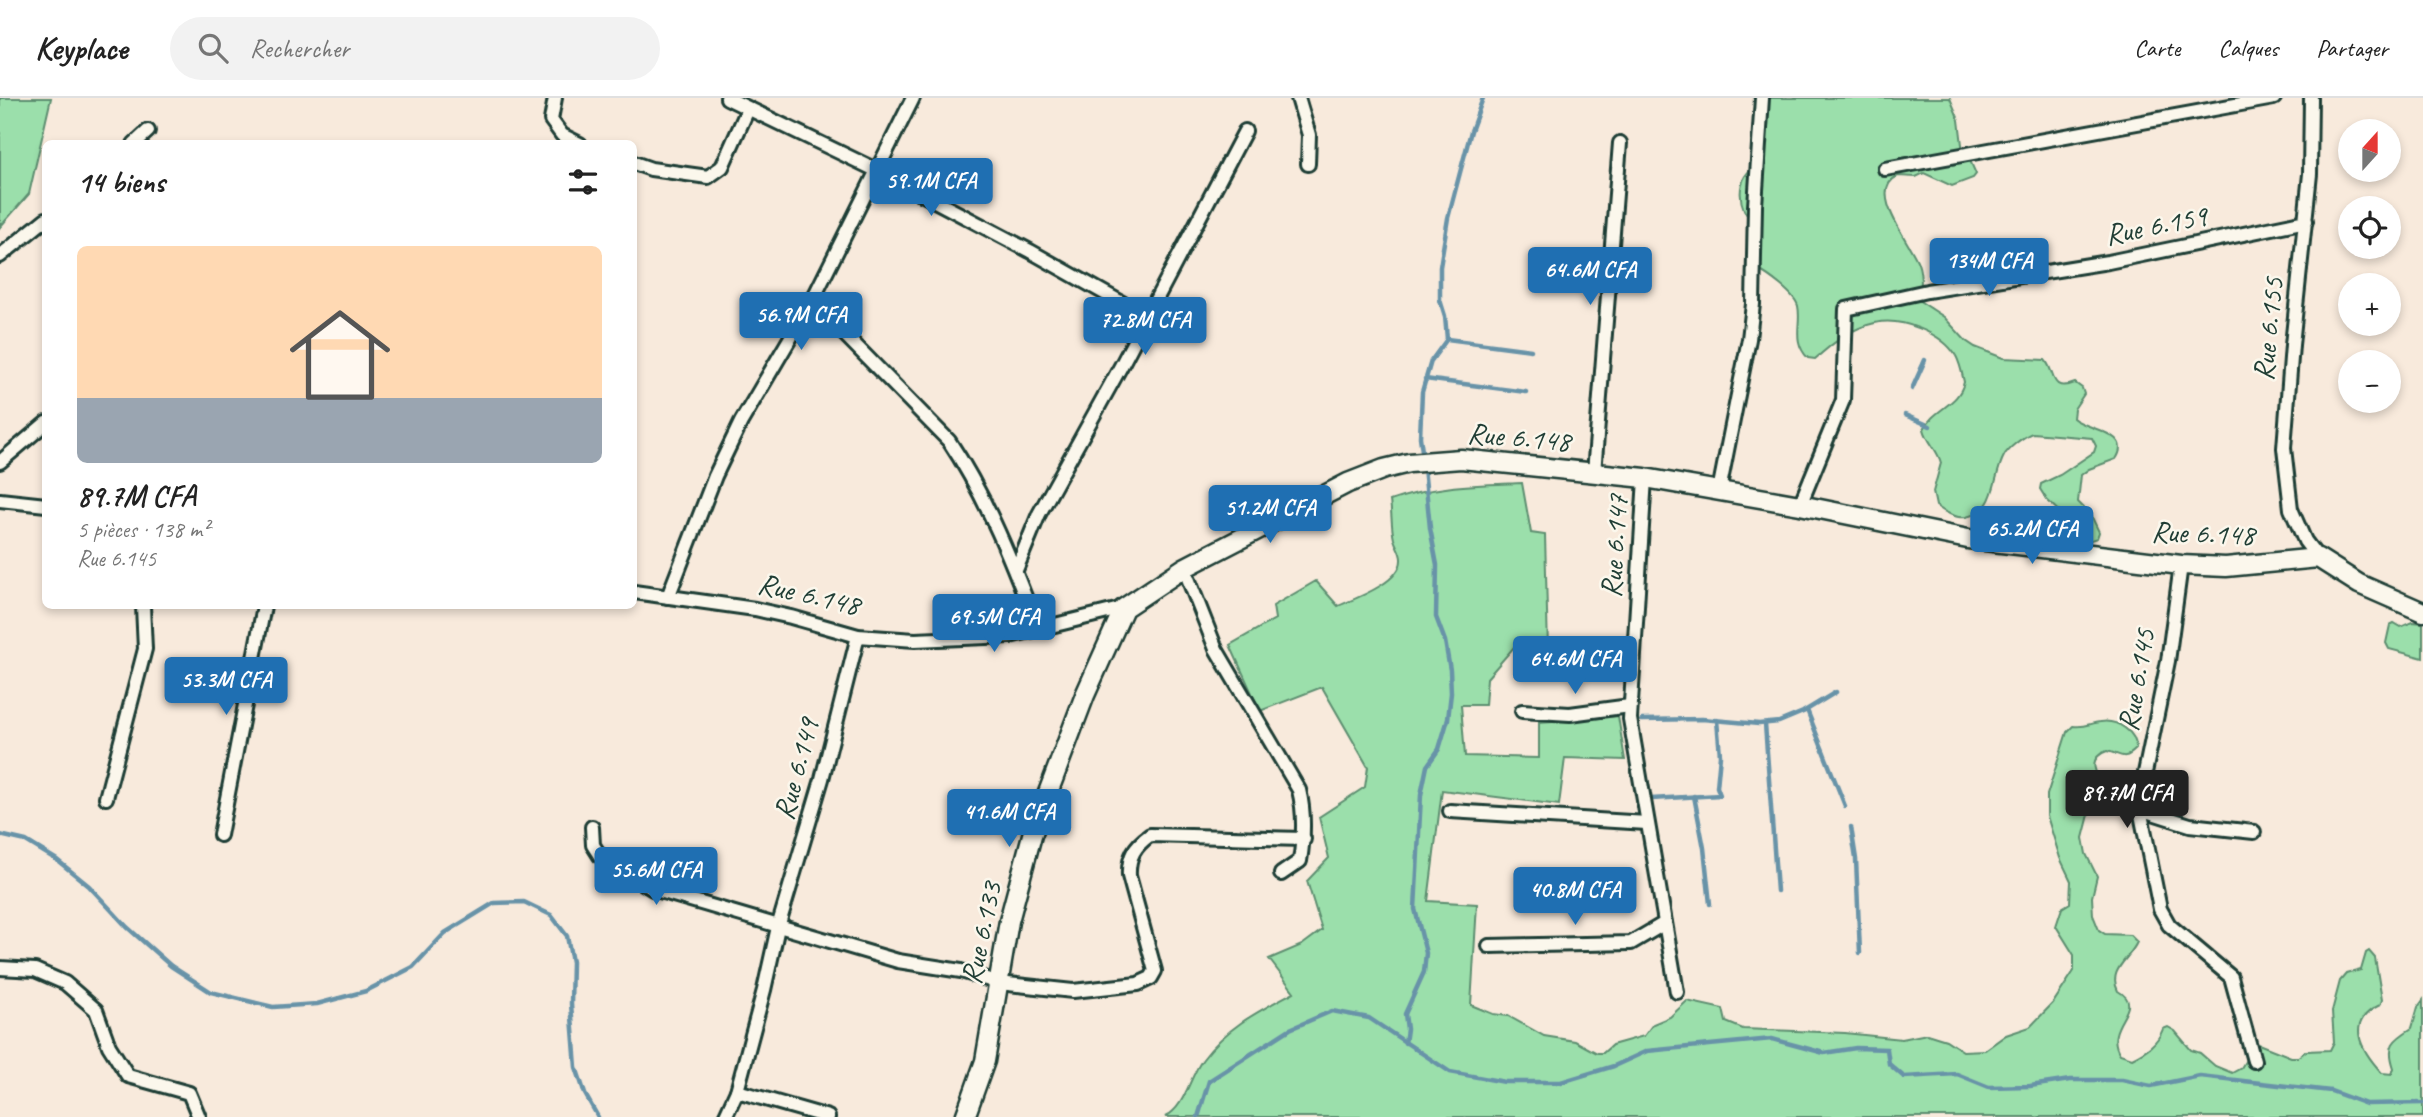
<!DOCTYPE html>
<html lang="fr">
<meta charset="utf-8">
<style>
body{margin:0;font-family:Caveat,sans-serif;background:#f2f2f2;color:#222;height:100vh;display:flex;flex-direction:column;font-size:26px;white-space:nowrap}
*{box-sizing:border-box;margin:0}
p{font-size:23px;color:#767676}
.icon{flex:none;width:38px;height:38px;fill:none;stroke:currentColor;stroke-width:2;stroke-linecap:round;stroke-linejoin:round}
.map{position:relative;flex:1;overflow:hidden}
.sheet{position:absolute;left:42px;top:42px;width:595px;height:469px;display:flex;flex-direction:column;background:#fff;border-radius:10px;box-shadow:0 4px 10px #0003}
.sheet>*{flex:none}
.needle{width:46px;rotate:21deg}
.fabs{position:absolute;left:2338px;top:21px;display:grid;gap:14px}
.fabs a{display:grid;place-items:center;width:63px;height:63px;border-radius:50%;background:#fff;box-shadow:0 4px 10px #0003;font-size:35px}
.price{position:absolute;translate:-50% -60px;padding:0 16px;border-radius:7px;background:#1f6fb2;color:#fff;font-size:23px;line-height:46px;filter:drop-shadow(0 2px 4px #0008)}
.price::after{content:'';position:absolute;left:50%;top:42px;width:21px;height:16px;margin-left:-10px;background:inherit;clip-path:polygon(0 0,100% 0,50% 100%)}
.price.current{background:#222;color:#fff}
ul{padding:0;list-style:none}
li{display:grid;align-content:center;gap:14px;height:371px;padding:0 35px}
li+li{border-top:2px solid #e0e0e0}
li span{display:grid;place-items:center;height:217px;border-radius:10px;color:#555}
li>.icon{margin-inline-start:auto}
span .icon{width:126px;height:126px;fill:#fffc;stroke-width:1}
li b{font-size:30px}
h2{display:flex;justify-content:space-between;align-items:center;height:84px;padding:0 35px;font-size:30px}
header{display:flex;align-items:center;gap:42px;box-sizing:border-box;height:98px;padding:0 35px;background:#fff;border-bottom:2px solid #e0e0e0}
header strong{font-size:33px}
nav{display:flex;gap:38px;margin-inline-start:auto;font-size:24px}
.search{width:490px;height:63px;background:#f2f2f2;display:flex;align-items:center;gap:18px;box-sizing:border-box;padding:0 24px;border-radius:38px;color:#767676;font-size:26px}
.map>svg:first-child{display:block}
</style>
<header>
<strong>Keyplace</strong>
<div class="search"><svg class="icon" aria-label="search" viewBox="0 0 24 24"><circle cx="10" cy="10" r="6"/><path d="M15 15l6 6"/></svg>Rechercher</div>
<nav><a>Carte</a><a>Calques</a><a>Partager</a></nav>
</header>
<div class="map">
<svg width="2423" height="1019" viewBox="0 0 2423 1019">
<rect width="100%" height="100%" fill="#f8eadc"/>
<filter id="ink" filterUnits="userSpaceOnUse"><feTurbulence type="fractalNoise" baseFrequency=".0143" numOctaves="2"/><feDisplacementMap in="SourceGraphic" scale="14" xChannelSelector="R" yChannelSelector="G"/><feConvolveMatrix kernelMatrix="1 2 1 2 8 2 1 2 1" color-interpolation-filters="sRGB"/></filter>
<g filter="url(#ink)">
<g fill="#9bdfab" stroke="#5d8e70" stroke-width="2">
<path d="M0 0H51L29 96 0 129Z"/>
<path d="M1756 0H1950L1959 22 1963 55 1969 60 1976 76 1973 80 1952 88 1924 75 1916 79 1898 78C1866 93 1910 144 1918 165 1921 173 1921 180 1921 188L1912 192V198L1944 219 1966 243 1975 249 2003 260 2045 262C2056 274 2049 295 2075 285L2082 290 2084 296 2074 311 2073 320C2086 332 2134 334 2116 361L2089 371 2081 377 2078 404 2091 417 2099 434 2097 440 2088 443 2076 439 2065 419 2047 402 2040 391 2041 386 2060 377 2094 354 2096 348 2092 340 2032 335C2023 339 2008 350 2004 358 1992 380 1997 414 1966 419 1957 421 1944 414 1936 408L1933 394 1941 365C1938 352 1927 344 1924 331 1933 311 1959 307 1964 284 1962 275 1960 265 1956 258 1942 235 1901 219 1875 225 1851 230 1833 245 1815 261L1808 260C1791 243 1802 225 1798 208 1795 196 1768 177 1757 171L1754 126C1737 110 1734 79 1758 67Z"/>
<path d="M1522 385 1531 435 1545 437 1548 552 1514 549 1487 580 1485 607H1461L1465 658 1539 660V624L1618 618 1625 662 1565 660 1559 707 1442 692 1428 803 1477 806 1471 907 1493 916 1508 918 1544 938 1575 943 1597 955H1603L1612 947 1644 938 1653 926 1670 919 1687 903 1723 911 1726 924 1743 931 1845 935 1902 941 1927 936 1946 942 1963 953 1985 952 2006 937 2030 929 2053 905 2074 873V857L2056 828 2062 810 2070 805 2071 783 2060 760 2047 718V697L2067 634 2073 628C2084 630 2090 625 2100 624 2117 621 2137 634 2136 651 2123 664 2121 656 2107 653 2083 661 2099 681 2108 696L2090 713 2083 740 2086 756 2097 778 2092 799 2093 817 2099 832 2105 836 2130 837 2137 844C2130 861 2107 872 2118 893 2148 910 2101 927 2120 956L2132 960C2146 953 2157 946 2163 931L2168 929 2175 933 2191 952 2200 955 2215 968 2232 975 2241 970 2256 945 2291 959H2298L2306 953 2330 952 2334 944 2332 913 2340 883 2346 876 2361 872 2366 855 2369 853 2375 860 2382 902 2380 907C2344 924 2361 952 2382 975L2392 976 2394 970C2386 947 2393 942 2412 930L2418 909 2423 902V1019H1165C1186 1008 1189 979 1203 961 1228 928 1259 913 1294 894L1269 861 1302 847 1322 832 1307 783 1329 760 1319 719 1365 689 1368 669 1322 589 1260 613 1230 547 1275 521 1273 508 1316 483 1338 508C1354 501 1402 484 1401 461 1401 454 1396 448 1394 441 1391 429 1392 415 1390 403 1435 387 1475 387 1522 385Z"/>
<path d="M2412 524 2423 525V560L2389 551 2386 545 2390 527 2394 525 2401 529Z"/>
</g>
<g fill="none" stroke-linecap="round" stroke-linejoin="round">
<g stroke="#6893a8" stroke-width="4.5">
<path d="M1447 241 1531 252"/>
<path d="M1425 281 1526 294"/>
<path d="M1912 291 1925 262"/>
<path d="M1905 317 1930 328"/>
<path d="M1423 360 1420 339 1422 294 1431 263 1447 241 1445 218 1440 202V169L1448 120 1471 33 1483 0"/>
<path d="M1807 612 1845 708"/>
<path d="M1642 622 1702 621 1759 626 1779 624 1803 614 1836 594"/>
<path d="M1765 626 1777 793"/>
<path d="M1694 698 1704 750 1710 806"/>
<path d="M1651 701 1720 697 1717 689 1720 657 1717 622"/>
<path d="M1851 729 1856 761 1860 855"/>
<path d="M0 737 26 743 57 762 89 788 127 829 171 868 211 894 273 909 317 906 366 893 413 869 445 835 494 805 524 804 551 817 567 838 572 864 571 906 576 969 585 996 598 1019"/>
<path d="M1405 945 1407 931 1405 916 1424 874 1426 855 1415 811 1421 697 1427 668 1439 651 1448 621 1451 595 1450 572 1445 543 1436 519 1437 467 1430 430 1424 369"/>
<path d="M1198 1019 1209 983 1290 931 1332 913 1369 920 1450 974 1505 984H1561L1614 968 1647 953 1772 941 1824 955 1856 950 1887 951 1889 966 1904 979 1957 976 1989 989 2030 988 2070 982H2122L2151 988 2200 978 2331 993 2366 1006 2423 1005"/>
</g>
<defs>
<g id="street">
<path d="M555 0 551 22 562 37 580 46"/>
<path d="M727 0 876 72 1030 153 1147 219"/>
<path d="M1298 0 1309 37 1308 66"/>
<path d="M2311 0 2310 76 2292 247 2284 350 2291 411 2305 443 2318 460"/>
<path d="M134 46 148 33"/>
<path d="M634 65 651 71 708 79 722 69 748 11"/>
<path d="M1885 71 2274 0"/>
<path d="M0 158 46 121"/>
<path d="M812 203 949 343C987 400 1013 466 1037 530"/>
<path d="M0 364 46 325"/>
<path d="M1594 375 1620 45"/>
<path d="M1645 380 1630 621 1677 894"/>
<path d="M1719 393 1749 241 1753 206 1755 108 1762 0"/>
<path d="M0 402 46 407"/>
<path d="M1800 407 1843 302 1846 211 1927 193 2108 164 2306 123"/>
<path d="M2181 467 2168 563 2139 704 2140 711 2160 811 2169 827 2231 879 2254 963"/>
<path d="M1184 470 1216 551 1299 692C1305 716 1304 738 1300 763L1281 776"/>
<path d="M1016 472 1039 416 1121 268 1245 33"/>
<path d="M634 494 755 511 791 519 858 538 915 542 1010 538 1124 510"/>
<path d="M668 499 715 378 741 324 812 203 913 0"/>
<path d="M1522 613 1570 616 1630 608"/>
<path d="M106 700 145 551 143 508"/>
<path d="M2140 711 2190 727 2254 734"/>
<path d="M1450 713 1647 725"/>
<path d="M592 729 593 747 600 758 653 791 898 863 961 873 999 885 1073 893 1138 886 1151 880 1155 873 1129 778C1128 758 1135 748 1150 737L1304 741"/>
<path d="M220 737 264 508"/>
<path d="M1489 848 1631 845 1665 825"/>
<path d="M0 870 35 872 65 885 96 912 109 948 128 978 189 995 199 1019"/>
<path d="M737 993 828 1019"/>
<path d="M725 1019 737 993 764 892 778 829 822 681 858 538"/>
</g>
<path id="secondary" d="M965 1019 985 963 1009 823 1032 737 1085 597 1124 510 1184 470 1348 385 1384 371 1409 365 1461 361 1645 380 1800 407 1968 441 2181 467 2226 469 2318 460 2359 486 2423 514"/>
</defs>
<use href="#street" stroke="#1f3d34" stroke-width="18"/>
<use href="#secondary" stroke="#1f3d34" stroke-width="23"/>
<use href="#street" stroke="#fbf7ec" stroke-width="12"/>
<use href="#secondary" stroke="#fbf7ec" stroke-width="18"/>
</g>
</g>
<g text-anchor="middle" stroke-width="5" stroke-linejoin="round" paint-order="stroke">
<g font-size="30" fill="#1f3d34" stroke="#fbf7ec">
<text transform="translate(2156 127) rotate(-11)" y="10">Rue 6.159</text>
<text transform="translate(2268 231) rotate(-84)" y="10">Rue 6.155</text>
<text transform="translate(1519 339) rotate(5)" y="10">Rue 6.148</text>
<text transform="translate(2203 435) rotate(2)" y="10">Rue 6.148</text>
<text transform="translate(1614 448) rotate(-86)" y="10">Rue 6.147</text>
<text transform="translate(809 496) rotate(13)" y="10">Rue 6.148</text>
<text transform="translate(2136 582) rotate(-80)" y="10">Rue 6.145</text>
<text transform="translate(796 671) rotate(-75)" y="10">Rue 6.149</text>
<text transform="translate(981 835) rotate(-78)" y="10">Rue 6.133</text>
</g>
</g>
</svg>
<div class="fabs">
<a><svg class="needle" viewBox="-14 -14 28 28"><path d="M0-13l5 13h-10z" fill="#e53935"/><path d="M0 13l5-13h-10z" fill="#767676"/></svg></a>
<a><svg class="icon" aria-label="locate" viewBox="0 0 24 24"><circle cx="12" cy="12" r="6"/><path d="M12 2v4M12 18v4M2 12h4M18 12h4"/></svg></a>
<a>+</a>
<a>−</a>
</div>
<b class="price" style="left:931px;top:120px">59.1M CFA</b>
<b class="price" style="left:1989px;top:200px">134M CFA</b>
<b class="price" style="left:1590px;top:209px">64.6M CFA</b>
<b class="price" style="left:801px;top:254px">56.9M CFA</b>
<b class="price" style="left:1145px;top:259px">72.8M CFA</b>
<b class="price" style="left:1270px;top:447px">51.2M CFA</b>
<b class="price" style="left:2032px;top:468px">65.2M CFA</b>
<b class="price" style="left:994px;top:556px">69.5M CFA</b>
<b class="price" style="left:1575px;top:598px">64.6M CFA</b>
<b class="price" style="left:226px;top:619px">53.3M CFA</b>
<b class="price current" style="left:2127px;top:732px">89.7M CFA</b>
<b class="price" style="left:1009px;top:751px">41.6M CFA</b>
<b class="price" style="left:656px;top:809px">55.6M CFA</b>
<b class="price" style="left:1575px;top:829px">40.8M CFA</b>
<section class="sheet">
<h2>14 biens<svg class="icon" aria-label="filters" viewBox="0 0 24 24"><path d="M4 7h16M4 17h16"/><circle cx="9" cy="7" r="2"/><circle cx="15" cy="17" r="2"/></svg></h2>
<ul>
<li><span style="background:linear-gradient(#ffd9b3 70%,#9aa5b1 0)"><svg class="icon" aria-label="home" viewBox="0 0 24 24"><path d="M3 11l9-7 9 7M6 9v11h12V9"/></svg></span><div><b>89.7M CFA</b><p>5 pièces · 138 m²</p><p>Rue 6.145</p></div></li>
</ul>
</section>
</div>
